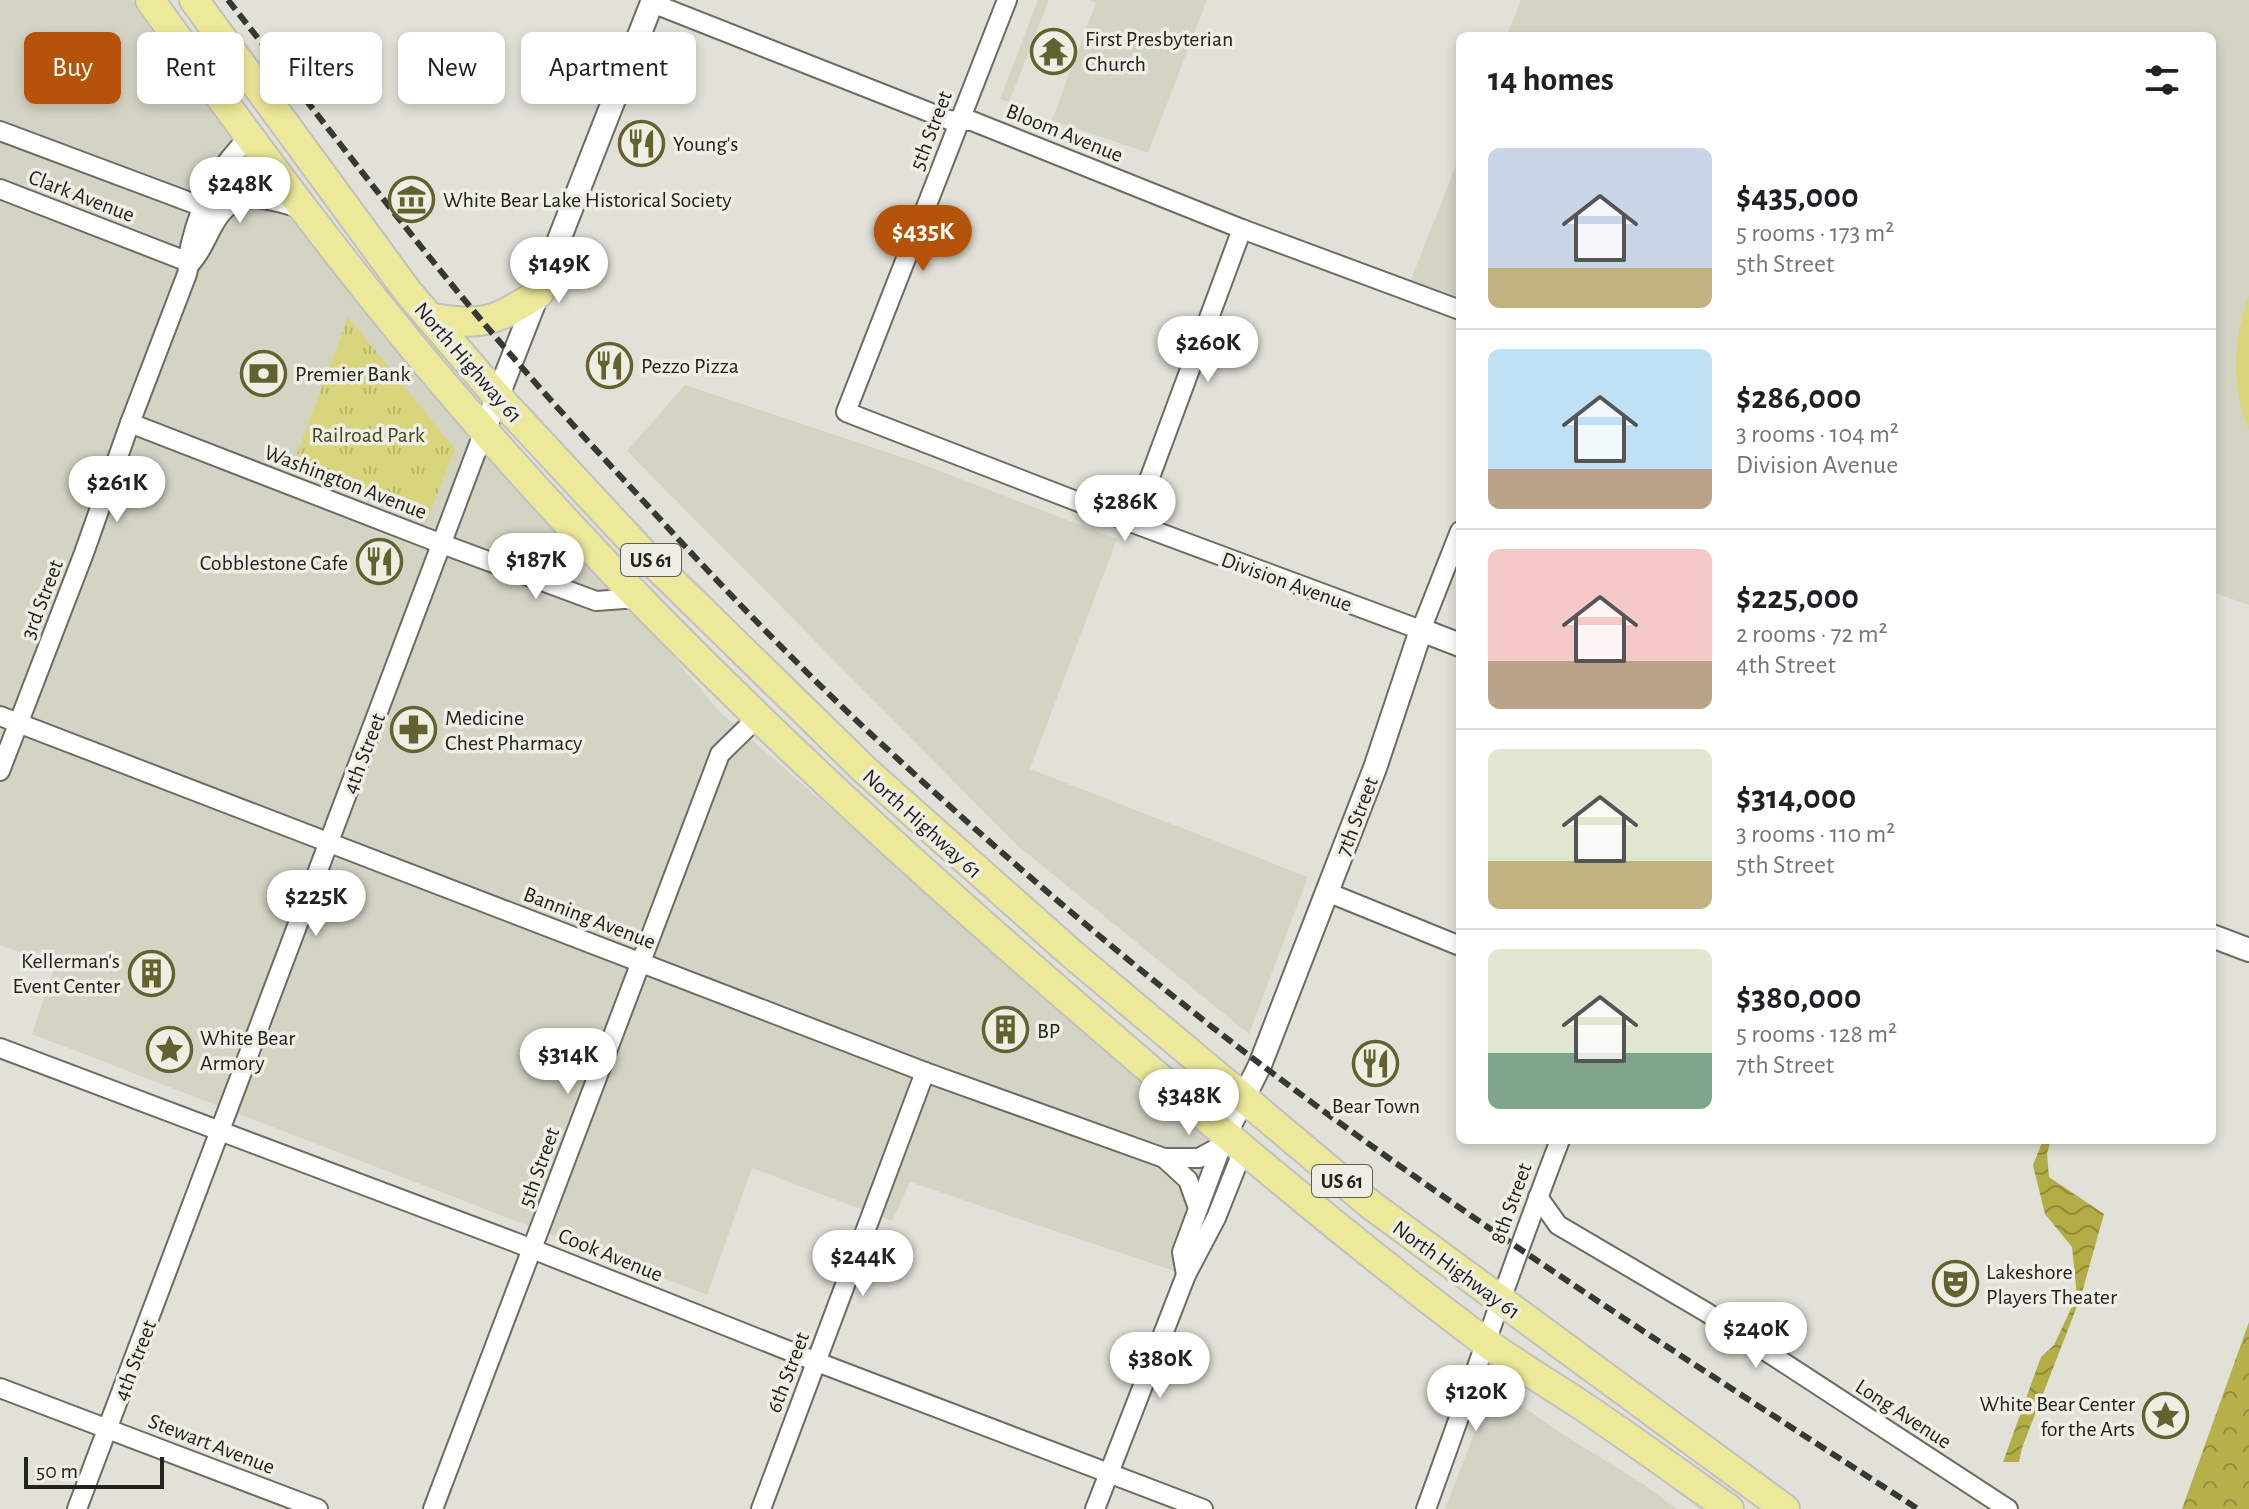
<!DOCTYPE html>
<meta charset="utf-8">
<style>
body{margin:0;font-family:"Alegreya Sans",sans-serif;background:#f6f6f6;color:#202124;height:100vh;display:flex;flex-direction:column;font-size:30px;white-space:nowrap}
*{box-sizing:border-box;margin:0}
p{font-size:26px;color:#757577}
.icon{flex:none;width:44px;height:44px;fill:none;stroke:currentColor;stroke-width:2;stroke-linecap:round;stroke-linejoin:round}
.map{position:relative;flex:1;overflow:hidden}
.side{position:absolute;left:1456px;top:32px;width:760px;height:1112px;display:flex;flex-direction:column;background:#fff;border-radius:12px;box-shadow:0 4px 12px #0003}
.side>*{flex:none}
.guide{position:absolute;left:24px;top:32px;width:760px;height:72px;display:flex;gap:16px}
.scale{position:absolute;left:24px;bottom:20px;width:140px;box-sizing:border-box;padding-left:8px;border:4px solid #22221f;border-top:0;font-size:22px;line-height:28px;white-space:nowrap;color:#22221f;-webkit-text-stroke:6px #eeeee5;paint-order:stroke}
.price{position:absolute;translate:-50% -68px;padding:0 18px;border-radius:28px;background:#fff;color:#222;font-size:26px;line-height:52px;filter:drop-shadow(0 2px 4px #0008)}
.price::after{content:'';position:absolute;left:50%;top:48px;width:24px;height:18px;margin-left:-12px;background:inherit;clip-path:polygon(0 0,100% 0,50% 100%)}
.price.active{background:#b45309;color:#fff}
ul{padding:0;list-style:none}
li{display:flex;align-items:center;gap:24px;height:200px;padding:0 32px}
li+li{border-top:2px solid #e0e0e0}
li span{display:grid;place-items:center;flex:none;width:224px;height:160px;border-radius:12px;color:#555}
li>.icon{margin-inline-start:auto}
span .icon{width:96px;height:96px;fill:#fffc;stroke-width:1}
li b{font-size:34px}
h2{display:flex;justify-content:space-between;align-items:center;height:96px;padding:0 32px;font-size:34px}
.tag{padding:0 28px;border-radius:12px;background:#fff;box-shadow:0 4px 12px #0003;font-size:28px;line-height:72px}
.tag.active{background:#b45309;color:#fff}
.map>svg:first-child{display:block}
</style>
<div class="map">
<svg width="2249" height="1509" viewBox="0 0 2249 1509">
<defs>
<pattern id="forest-crowns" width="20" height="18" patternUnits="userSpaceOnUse" patternTransform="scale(2)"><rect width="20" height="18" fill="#b5b049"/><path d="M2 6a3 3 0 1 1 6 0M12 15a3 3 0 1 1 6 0" fill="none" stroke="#938f3c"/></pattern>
<pattern id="park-tufts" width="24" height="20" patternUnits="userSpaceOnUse" patternTransform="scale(2)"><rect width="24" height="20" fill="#d8d57d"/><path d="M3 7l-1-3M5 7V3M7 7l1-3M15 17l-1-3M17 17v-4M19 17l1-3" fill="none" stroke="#b9b76c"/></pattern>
<pattern id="water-waves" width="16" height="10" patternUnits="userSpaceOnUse" patternTransform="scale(2)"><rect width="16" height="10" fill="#b2ad45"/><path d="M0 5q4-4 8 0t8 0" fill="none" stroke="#908c39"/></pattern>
</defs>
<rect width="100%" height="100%" fill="#e1e1d8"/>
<g fill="#d4d4c5">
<path d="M0 0H132L218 120 720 712 1229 1157 1186 1275 910 1182 892 1221 752 1168 707 1295 32 1034 55 965 0 945Z"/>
<path d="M1038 0H1049L1009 102 1000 99Z"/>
<path d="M1090 0H1207L1148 153 1052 120 1096 3Z"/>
<path d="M1521 0H2249V605L2212 592V36H1507Z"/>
<path d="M1460 155V311L1407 290Z"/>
<path d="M685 385 919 463 1117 539 1030 769 1308 877 1249 1034 1018 846 627 451Z"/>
<path d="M1493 1385 1559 1432 1645 1485 1676 1509H1445Z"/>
</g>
<path fill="#d8d57d" d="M2249 295V430C2230 386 2233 339 2249 295Z"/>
<path fill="url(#forest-crowns)" d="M2249 1322V1509H2182Z"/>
<path fill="url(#park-tufts)" d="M348 317 455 449 427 521 292 467Z"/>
<path fill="url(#water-waves)" d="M2043 1140H2051L2047 1153 2049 1177 2104 1214 2081 1296 2022 1448 2019 1462H2003L2041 1357 2054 1345 2077 1296 2072 1247 2045 1214 2033 1165Z"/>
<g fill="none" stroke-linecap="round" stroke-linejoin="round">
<defs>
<g id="minor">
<path d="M1007 0 846 412 1133 523 1421 630 1460 531"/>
<path d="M652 3 949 120 972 121 1242 229 1460 310"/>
<path d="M0 131 203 207 217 218"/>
<path d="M0 189 191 263"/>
<path d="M191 263C202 251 205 240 213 226 235 184 266 200 301 208"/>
<path d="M130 423 442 544 596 601 638 598"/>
<path d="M1133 523 1242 229"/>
<path d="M0 716 925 1072 1164 1158H1199L1221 1146"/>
<path d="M0 771 84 553 130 423 187 274C190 263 188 253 191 243 201 202 218 166 249 138"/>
<path d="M1327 892 1460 946"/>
<path d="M0 1048 517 1243 817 1362 1203 1509"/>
<path d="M1164 1158 1188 1180 1198 1208"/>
<path d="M1538 1197 1558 1225 1706 1312 2008 1509"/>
<path d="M1186 1275 1182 1252 1223 1142"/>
<path d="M0 1388 318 1509"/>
<path d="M77 1509 484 431"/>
<path d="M433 1509 720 754 757 718"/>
<path d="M761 1509 925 1072"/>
<path d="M1095 1509 1186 1275 1216 1218 1243 1150"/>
<path d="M1426 1509C1471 1386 1513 1262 1560 1140"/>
</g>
<g id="tertiary">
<path d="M484 431 653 0"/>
<path d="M2212 936 2249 950"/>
<path d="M1225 1135 1260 1065 1327 892 1375 768 1421 630 1460 645"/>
</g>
<g id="primary">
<path d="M150 0C255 146 362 292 481 427 666 639 870 828 1082 1011 1210 1122 1339 1232 1474 1334 1509 1360 1548 1383 1584 1407 1633 1440 1681 1475 1729 1509"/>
<path d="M194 0 408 292 497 396 642 552 866 771 1072 954 1371 1205 1785 1509"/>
<path d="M429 317C482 327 494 322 539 293"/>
</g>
</defs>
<use href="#minor" stroke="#6c6c64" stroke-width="22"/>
<use href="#tertiary" stroke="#6c6c64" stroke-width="26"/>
<use href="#primary" stroke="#c1c1c0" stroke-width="32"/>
<use href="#minor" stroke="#fff" stroke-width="18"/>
<use href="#tertiary" stroke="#fff" stroke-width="22"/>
<use href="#primary" stroke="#ede99a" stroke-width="28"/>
<path stroke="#373733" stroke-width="6" stroke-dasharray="12 6" stroke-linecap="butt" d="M228 0C306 99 382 200 462 297 518 365 577 430 637 494 717 582 799 668 886 748 1006 859 1132 967 1263 1066 1473 1225 1697 1366 1918 1509"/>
</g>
<defs>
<symbol id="temple-ring" viewBox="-11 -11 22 22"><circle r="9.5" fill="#eeeee5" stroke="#63612e" stroke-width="1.5"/><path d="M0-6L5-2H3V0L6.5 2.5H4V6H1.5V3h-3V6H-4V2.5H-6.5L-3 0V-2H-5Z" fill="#63612e"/></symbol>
<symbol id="restaurant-ring" viewBox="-11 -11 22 22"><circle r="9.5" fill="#eeeee5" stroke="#63612e" stroke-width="1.5"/><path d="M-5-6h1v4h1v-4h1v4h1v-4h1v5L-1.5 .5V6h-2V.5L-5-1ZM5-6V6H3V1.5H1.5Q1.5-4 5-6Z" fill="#63612e"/></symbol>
<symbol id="museum-ring" viewBox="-11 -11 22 22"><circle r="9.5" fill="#eeeee5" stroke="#63612e" stroke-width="1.5"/><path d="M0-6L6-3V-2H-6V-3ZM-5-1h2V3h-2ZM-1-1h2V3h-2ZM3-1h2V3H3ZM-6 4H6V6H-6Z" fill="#63612e"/></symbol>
<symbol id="bank-ring" viewBox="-11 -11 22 22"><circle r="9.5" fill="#eeeee5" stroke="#63612e" stroke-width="1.5"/><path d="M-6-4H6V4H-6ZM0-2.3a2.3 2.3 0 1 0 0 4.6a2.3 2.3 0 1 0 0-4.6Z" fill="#63612e"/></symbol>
<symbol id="pharmacy-ring" viewBox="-11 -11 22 22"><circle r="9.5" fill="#eeeee5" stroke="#63612e" stroke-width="1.5"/><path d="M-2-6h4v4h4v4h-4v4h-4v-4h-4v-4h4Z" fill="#63612e"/></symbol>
<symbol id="building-ring" viewBox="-11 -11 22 22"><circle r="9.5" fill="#eeeee5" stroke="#63612e" stroke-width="1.5"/><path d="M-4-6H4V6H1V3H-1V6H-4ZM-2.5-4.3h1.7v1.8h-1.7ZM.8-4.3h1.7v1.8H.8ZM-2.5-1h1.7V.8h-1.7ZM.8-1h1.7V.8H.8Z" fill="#63612e"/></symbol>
<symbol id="sight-ring" viewBox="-11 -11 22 22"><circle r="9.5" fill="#eeeee5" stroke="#63612e" stroke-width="1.5"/><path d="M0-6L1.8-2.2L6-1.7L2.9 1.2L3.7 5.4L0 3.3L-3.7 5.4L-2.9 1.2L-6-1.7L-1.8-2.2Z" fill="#63612e"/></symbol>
<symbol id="theatre-ring" viewBox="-11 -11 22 22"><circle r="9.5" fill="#eeeee5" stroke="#63612e" stroke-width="1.5"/><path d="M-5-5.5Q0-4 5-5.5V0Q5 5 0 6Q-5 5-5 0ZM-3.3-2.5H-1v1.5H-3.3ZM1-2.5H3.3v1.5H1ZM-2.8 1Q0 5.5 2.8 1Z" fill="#63612e"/></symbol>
</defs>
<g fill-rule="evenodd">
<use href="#temple-ring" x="1028" y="26" width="51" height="51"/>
<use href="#restaurant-ring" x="616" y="118" width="51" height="51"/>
<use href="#museum-ring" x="386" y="174" width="51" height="51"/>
<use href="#restaurant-ring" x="584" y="340" width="51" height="51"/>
<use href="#bank-ring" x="238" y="348" width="51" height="51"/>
<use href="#restaurant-ring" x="354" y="536" width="51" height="51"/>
<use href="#pharmacy-ring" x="388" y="704" width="51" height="51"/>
<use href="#building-ring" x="126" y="948" width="51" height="51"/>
<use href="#building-ring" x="980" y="1004" width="51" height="51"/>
<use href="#sight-ring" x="144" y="1024" width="51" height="51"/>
<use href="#restaurant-ring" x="1350" y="1038" width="51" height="51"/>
<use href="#theatre-ring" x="1930" y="1258" width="51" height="51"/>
<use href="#sight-ring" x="2140" y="1390" width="51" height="51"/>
</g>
<g text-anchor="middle" stroke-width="7" stroke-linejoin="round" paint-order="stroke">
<g fill="#eeeee5" stroke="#5f5f5a" stroke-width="2">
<rect x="621" y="544" width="60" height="32" rx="6"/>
<rect x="1312" y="1165" width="60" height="32" rx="6"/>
</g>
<g font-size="20" font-weight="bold" fill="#22221f">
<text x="651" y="567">US 61</text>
<text x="1342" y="1188">US 61</text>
</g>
<g font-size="22" fill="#22221f" stroke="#eeeee5" text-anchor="start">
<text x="1085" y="46">First Presbyterian<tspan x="1085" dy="25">Church</tspan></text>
<text x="673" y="151">Young's</text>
<text x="443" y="207">White Bear Lake Historical Society</text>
<text x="641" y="373">Pezzo Pizza</text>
<text x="295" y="381">Premier Bank</text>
<text x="348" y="570" text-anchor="end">Cobblestone Cafe</text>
<text x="445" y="725">Medicine<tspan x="445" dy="25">Chest Pharmacy</tspan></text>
<text x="120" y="968" text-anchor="end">Kellerman's<tspan x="120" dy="25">Event Center</tspan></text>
<text x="1037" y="1038">BP</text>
<text x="200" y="1045">White Bear<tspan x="200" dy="25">Armory</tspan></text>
<text x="1376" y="1113" text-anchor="middle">Bear Town</text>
<text x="1986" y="1279">Lakeshore<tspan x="1986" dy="25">Players Theater</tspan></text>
<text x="2135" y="1411" text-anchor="end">White Bear Center<tspan x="2135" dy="25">for the Arts</tspan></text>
</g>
<g font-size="22" fill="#22221f" stroke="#eeeee5">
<text transform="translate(930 130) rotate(-69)" y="8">5th Street</text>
<text transform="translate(1065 132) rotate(22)" y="8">Bloom Avenue</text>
<text transform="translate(82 195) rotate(21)" y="8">Clark Avenue</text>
<text transform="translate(469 362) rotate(49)" y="8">North Highway 61</text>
<text transform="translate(346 481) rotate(21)" y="8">Washington Avenue</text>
<text transform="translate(1287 581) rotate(20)" y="8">Division Avenue</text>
<text transform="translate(41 599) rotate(-69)" y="8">3rd Street</text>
<text transform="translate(363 753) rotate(-69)" y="8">4th Street</text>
<text transform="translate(1356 816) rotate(-69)" y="8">7th Street</text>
<text transform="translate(923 823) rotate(42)" y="8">North Highway 61</text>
<text transform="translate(590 917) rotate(21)" y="8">Banning Avenue</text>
<text transform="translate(538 1167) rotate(-70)" y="8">5th Street</text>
<text transform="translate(1510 1203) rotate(-70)" y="8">8th Street</text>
<text transform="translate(611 1254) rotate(22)" y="8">Cook Avenue</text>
<text transform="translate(1457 1269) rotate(36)" y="8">North Highway 61</text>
<text transform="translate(134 1360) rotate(-69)" y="8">4th Street</text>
<text transform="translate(787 1372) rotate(-69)" y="8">6th Street</text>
<text transform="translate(1904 1413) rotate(33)" y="8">Long Avenue</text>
<text transform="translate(212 1443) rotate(21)" y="8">Stewart Avenue</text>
</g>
<g font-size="22" fill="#49471c" stroke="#eeeee5">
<text x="368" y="442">Railroad Park</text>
</g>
</g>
</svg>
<div class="scale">50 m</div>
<b class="price" style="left:240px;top:225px">$248K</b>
<b class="price active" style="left:923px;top:273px">$435K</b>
<b class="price" style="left:559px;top:305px">$149K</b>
<b class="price" style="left:1208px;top:384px">$260K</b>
<b class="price" style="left:117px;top:524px">$261K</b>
<b class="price" style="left:1125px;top:543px">$286K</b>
<b class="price" style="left:536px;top:601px">$187K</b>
<b class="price" style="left:316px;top:938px">$225K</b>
<b class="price" style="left:568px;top:1096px">$314K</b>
<b class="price" style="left:1189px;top:1137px">$348K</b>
<b class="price" style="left:863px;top:1298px">$244K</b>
<b class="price" style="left:1756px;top:1370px">$240K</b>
<b class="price" style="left:1160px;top:1400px">$380K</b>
<b class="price" style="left:1476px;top:1433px">$120K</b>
<div class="guide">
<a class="tag active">Buy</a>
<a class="tag">Rent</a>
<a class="tag">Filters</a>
<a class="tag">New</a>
<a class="tag">Apartment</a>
</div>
<section class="side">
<h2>14 homes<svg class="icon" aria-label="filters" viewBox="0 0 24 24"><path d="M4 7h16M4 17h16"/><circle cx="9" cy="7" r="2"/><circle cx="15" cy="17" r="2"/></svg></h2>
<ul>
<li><span style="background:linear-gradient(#c9d6e8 75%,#c2b280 0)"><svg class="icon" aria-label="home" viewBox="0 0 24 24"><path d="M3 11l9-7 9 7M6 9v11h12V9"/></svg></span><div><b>$435,000</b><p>5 rooms · 173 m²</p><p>5th Street</p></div></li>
<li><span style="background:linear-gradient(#bfe0f5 75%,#b9a48a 0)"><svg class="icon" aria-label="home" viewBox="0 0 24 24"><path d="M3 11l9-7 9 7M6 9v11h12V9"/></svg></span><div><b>$286,000</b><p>3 rooms · 104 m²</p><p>Division Avenue</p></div></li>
<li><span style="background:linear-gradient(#f6c9c9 70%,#b9a48a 0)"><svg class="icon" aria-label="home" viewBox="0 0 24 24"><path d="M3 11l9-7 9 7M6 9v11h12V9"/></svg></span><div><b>$225,000</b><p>2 rooms · 72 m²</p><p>4th Street</p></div></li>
<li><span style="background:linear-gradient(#dfe7d0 70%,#c2b280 0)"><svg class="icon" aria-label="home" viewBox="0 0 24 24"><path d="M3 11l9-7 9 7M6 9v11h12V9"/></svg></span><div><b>$314,000</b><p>3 rooms · 110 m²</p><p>5th Street</p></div></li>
<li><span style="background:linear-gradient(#dfe7d0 65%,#7fa58c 0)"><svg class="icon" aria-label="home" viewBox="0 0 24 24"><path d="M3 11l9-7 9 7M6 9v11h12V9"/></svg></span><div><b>$380,000</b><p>5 rooms · 128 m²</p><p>7th Street</p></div></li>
</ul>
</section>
</div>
